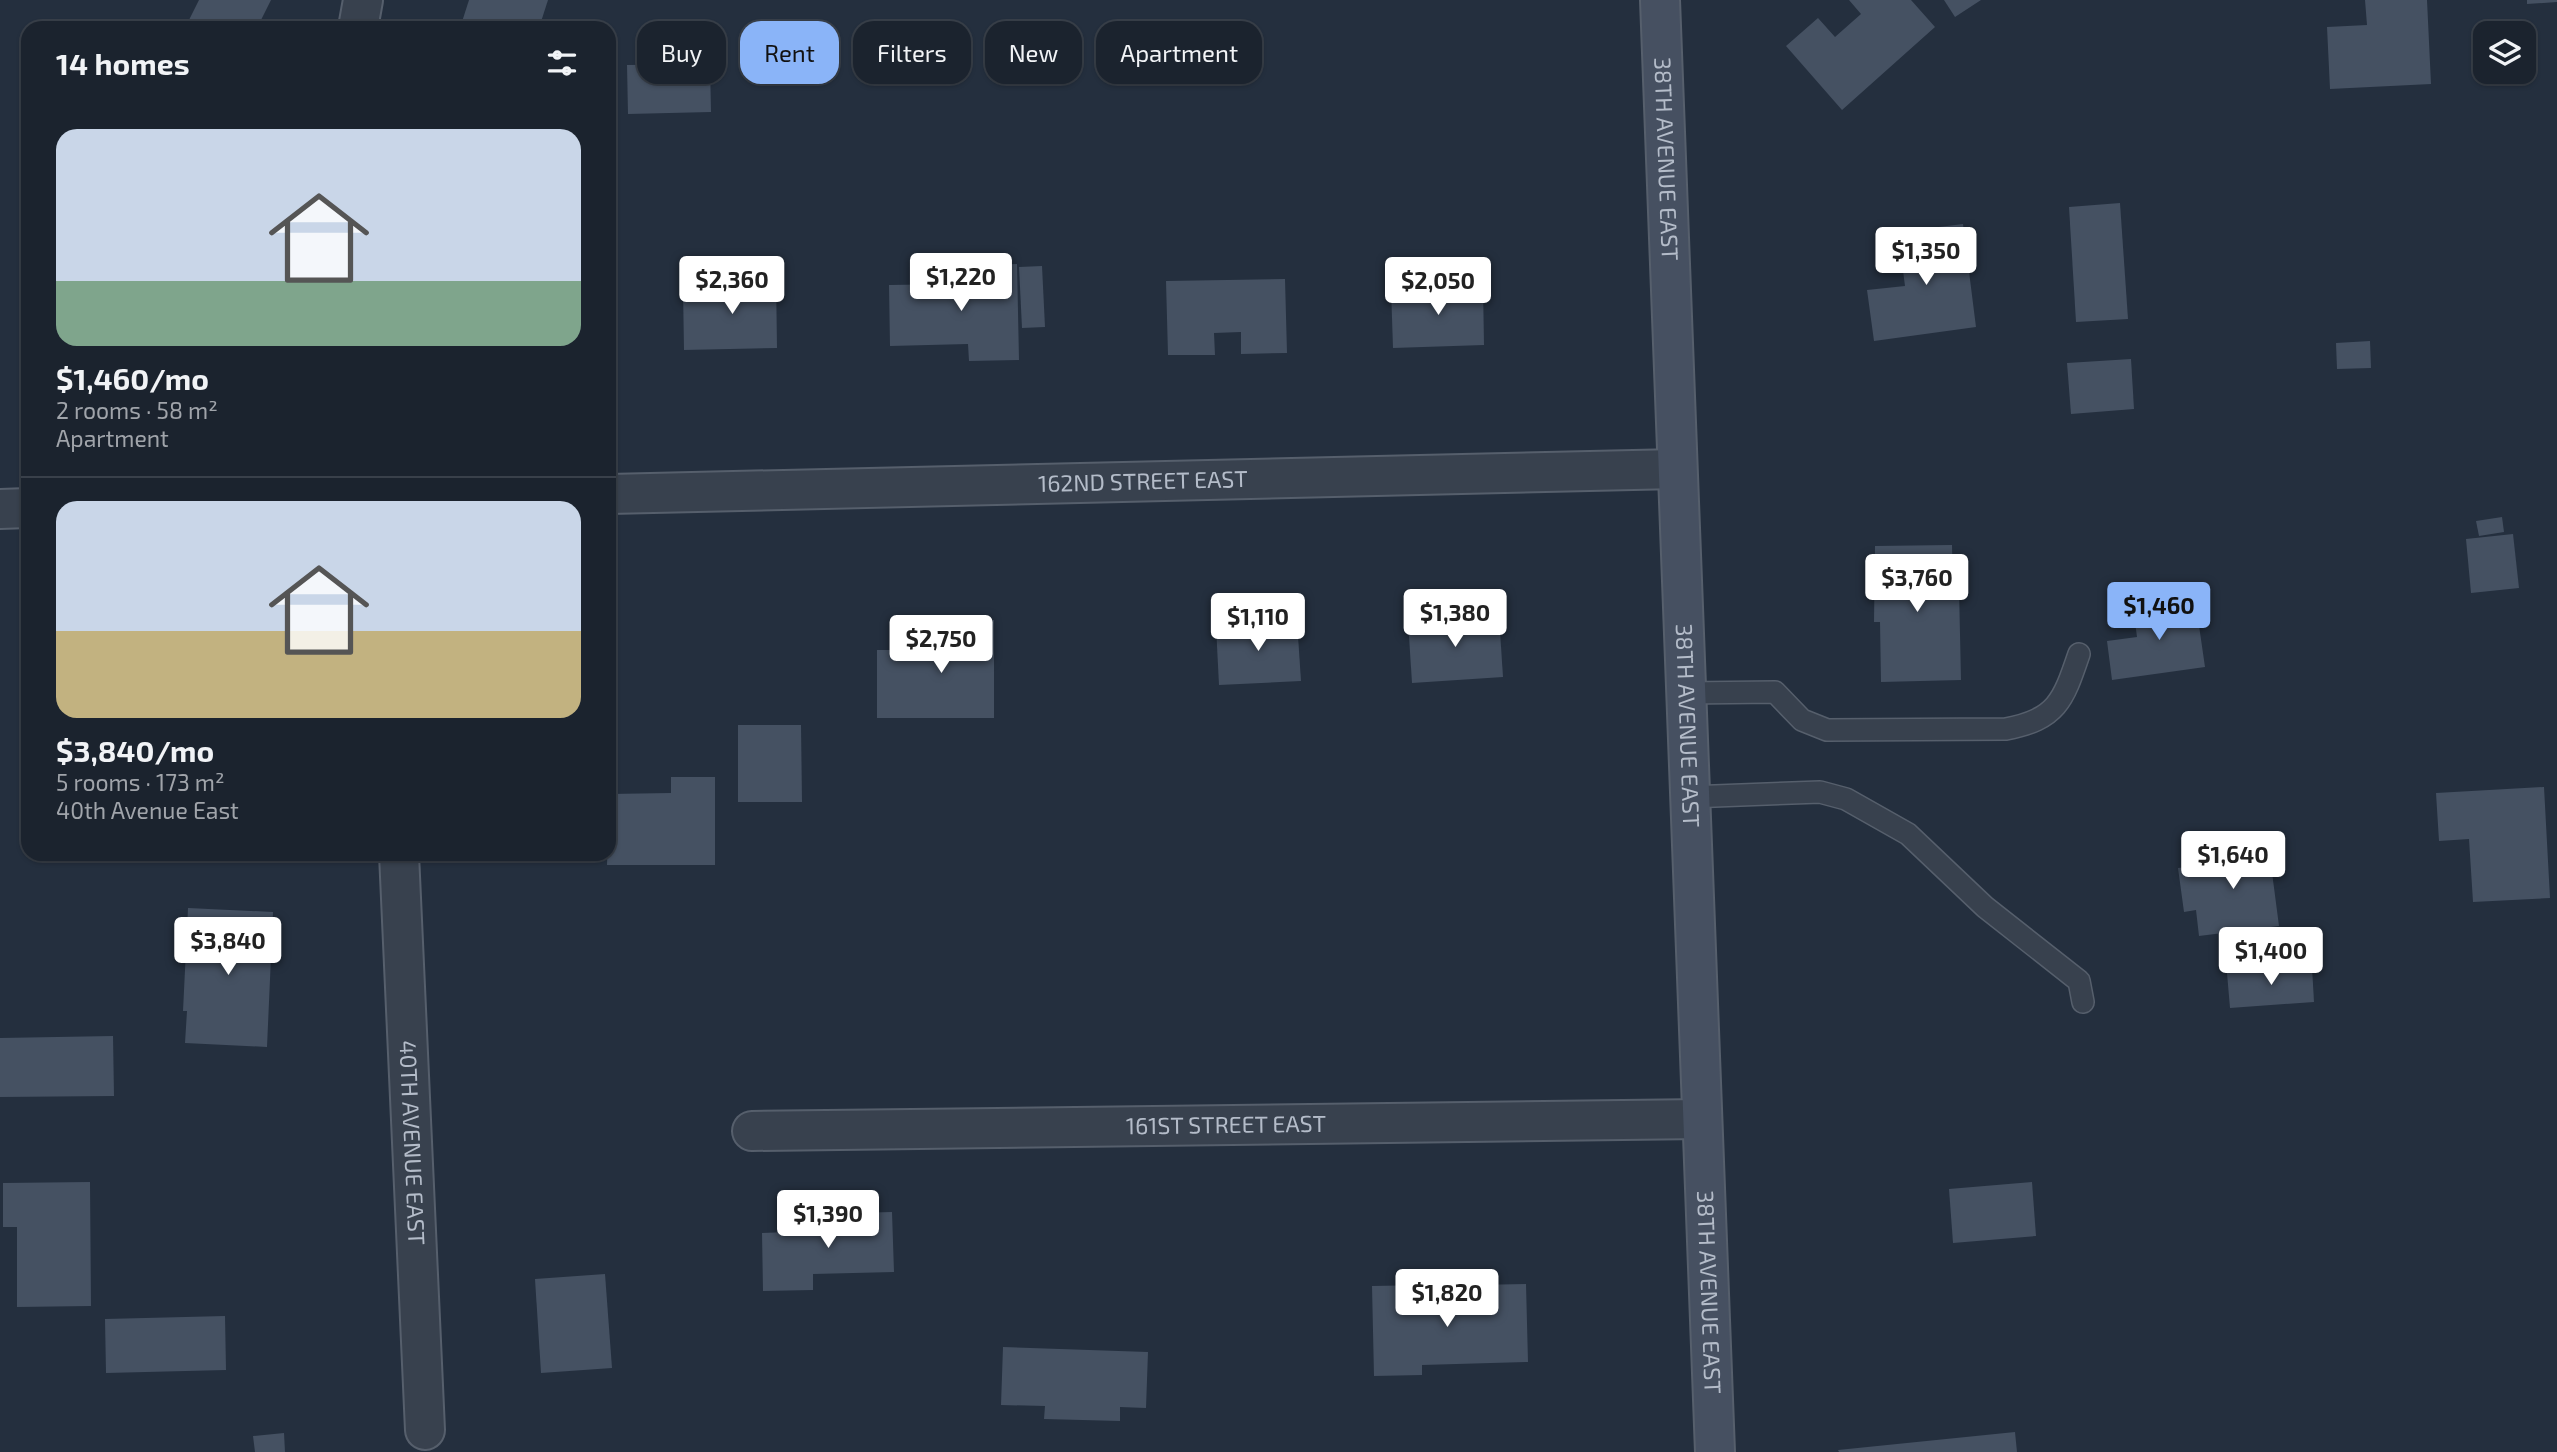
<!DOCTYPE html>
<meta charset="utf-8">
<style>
body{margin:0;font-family:"Exo 2",sans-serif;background:#282f3a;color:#f1f3f6;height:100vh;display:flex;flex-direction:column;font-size:26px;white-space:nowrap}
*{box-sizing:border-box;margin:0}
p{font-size:23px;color:#a0a4aa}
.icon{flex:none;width:38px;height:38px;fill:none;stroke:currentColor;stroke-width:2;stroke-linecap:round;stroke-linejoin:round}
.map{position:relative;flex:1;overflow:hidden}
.sheet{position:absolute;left:21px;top:21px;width:595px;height:840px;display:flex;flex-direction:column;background:#1b232e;border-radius:21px;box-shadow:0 2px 5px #0004,0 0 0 2px #39404a}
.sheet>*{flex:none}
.guide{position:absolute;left:637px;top:21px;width:665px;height:63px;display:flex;gap:14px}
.tools{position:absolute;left:2473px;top:21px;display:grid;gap:14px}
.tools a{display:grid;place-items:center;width:63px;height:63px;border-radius:14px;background:#1b232e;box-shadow:0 2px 5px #0004,0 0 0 2px #39404a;font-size:35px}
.price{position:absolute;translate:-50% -60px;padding:0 16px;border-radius:7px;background:#fff;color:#222;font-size:23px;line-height:46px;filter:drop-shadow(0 2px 4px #0008)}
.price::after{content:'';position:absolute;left:50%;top:42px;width:21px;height:16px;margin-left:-10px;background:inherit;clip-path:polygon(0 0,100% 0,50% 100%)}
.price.selected{background:#8ab4f8;color:#111}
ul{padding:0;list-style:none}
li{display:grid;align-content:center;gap:14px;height:371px;padding:0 35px}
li+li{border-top:2px solid #39404a}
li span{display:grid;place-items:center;height:217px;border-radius:21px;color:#555}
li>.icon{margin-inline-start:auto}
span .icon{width:126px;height:126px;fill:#fffc;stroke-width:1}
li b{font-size:30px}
h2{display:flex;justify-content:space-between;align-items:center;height:84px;padding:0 35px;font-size:30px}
.pill{padding:0 24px;border-radius:21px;background:#1b232e;box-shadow:0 2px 5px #0004,0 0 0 2px #39404a;font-size:24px;line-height:63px}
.pill.selected{background:#8ab4f8;color:#111}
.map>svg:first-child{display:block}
</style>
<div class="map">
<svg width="2557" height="1452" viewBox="0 0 2557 1452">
<rect width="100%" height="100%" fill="#242f3e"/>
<g fill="#455162">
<path d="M199 0H271L257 28H185Z"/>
<path d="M469 0H548L539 28H460Z"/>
<path d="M1849 0H1911L1935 27 1842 110 1786 46 1818 18 1835 37 1861 14Z"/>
<path d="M1944 0H1981L1955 17Z"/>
<path d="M2365 0H2427L2431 84 2330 89 2327 27 2367 25Z"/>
<path d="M2527 0H2557V2L2527 4Z"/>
<path d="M710 64 711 112 628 114 627 65Z"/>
<path d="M2120 203 2128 319 2076 322 2069 207Z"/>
<path d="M1963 224 1976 327 1874 341 1867 290 1905 286 1898 232Z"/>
<path d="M1017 264 1019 360 969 361 968 344 890 346 889 285 954 284V266Z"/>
<path d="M1042 266 1045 327 1022 328 1019 267Z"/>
<path d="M776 275 777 348 684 350 683 289 746 287V276Z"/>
<path d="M1285 279 1287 353 1241 354V332L1214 333 1215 355H1168L1166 281Z"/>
<path d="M1483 286 1484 345 1393 348 1391 288Z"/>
<path d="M2370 341 2371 368 2337 369 2336 343Z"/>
<path d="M2131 359 2134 409 2071 414 2067 363Z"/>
<path d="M2502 517 2504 532 2479 536 2476 521Z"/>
<path d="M2513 534 2519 588 2471 593 2466 539Z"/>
<path d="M1952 545 1953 588H1959L1961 680 1881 682 1880 622H1874L1875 546Z"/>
<path d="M2195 598 2205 667 2112 680 2107 641 2137 637 2133 607Z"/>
<path d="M1499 616 1503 677 1412 683 1408 621Z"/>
<path d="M934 619 994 620V718H877V650H934Z"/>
<path d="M1297 621 1301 681 1219 685 1216 626Z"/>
<path d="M738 725H801L802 802H738Z"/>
<path d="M671 777H715V865H607L609 794 671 793Z"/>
<path d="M2544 787 2550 898 2473 902 2469 839 2439 841 2436 793Z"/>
<path d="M2267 834 2279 926 2199 936 2196 910 2184 912 2178 868 2243 861 2240 837Z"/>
<path d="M188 908 273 912 267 1047 185 1043 187 1011H183Z"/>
<path d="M2312 967 2314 1002 2230 1008 2227 973Z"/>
<path d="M113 1036 114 1096 0 1097V1038Z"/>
<path d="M90 1182 91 1306 17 1307V1227H3V1183Z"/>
<path d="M2032 1182 2036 1236 1953 1243 1949 1189Z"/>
<path d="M892 1212 894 1272 813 1274V1290L763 1291 762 1233 813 1231V1214Z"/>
<path d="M605 1274 612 1368 541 1373 535 1279Z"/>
<path d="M1526 1284 1528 1362 1422 1365V1375L1374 1376 1372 1286 1426 1285V1304L1474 1303V1285Z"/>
<path d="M225 1316 226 1370 106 1373 105 1319Z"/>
<path d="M1003 1347 1148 1352 1146 1408 1120 1407V1421L1044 1419 1045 1406 1001 1405Z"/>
<path d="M2015 1432 2017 1452H1839L1838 1450Z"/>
<path d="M284 1433 285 1452H255L253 1436Z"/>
</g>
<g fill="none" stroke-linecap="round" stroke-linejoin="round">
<defs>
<g id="lane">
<path d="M1685 693 1775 692 1802 720 1827 730 2006 729C2057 719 2063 701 2079 654"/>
<path d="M1689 797 1820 792 1846 799 1908 834 1985 907 2079 981 2083 1002"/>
</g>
<g id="street">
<path d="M358 28 363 0"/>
<path id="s1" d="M609 494 1677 469"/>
<path d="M0 509 28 508"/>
<path id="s2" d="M399 854 425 1430"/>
<path id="s3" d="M752 1131 1702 1119"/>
</g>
<g id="secondary">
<path id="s4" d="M1660 0 1715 1452"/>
</g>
</defs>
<use href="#lane" stroke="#565f6c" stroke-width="24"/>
<use href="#street" stroke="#565f6c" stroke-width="42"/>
<use href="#secondary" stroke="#565f6c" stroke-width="42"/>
<use href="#lane" stroke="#38414e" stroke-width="21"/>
<use href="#street" stroke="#38414e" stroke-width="38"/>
<use href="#secondary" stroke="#465061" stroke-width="38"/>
</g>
<g text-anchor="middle" stroke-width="5" stroke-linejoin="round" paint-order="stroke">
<g font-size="23" fill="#b4bcc9" stroke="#1d2633">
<text dy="8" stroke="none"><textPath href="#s4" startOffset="159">38TH AVENUE EAST</textPath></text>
<text dy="8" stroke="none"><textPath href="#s1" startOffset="534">162ND STREET EAST</textPath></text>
<text dy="8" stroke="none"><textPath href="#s4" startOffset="726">38TH AVENUE EAST</textPath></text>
<text dy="8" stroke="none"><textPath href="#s3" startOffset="474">161ST STREET EAST</textPath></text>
<text dy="8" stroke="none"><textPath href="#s2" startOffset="289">40TH AVENUE EAST</textPath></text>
<text dy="8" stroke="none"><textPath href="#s4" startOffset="1293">38TH AVENUE EAST</textPath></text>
</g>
</g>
</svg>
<div class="tools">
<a><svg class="icon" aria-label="layers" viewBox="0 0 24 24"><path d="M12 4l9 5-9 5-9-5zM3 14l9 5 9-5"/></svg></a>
</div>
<b class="price" style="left:1926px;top:287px">$1,350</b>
<b class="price" style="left:961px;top:313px">$1,220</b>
<b class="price" style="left:732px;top:316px">$2,360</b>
<b class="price" style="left:1438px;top:317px">$2,050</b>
<b class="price" style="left:1917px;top:614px">$3,760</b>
<b class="price selected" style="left:2159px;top:642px">$1,460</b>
<b class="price" style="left:1455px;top:649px">$1,380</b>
<b class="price" style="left:1258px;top:653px">$1,110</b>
<b class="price" style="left:941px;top:675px">$2,750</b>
<b class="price" style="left:2233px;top:891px">$1,640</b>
<b class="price" style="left:228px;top:977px">$3,840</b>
<b class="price" style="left:2271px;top:987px">$1,400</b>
<b class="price" style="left:828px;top:1250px">$1,390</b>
<b class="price" style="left:1447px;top:1329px">$1,820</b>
<div class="guide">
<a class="pill">Buy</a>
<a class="pill selected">Rent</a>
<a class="pill">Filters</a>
<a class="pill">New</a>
<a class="pill">Apartment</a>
</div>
<section class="sheet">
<h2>14 homes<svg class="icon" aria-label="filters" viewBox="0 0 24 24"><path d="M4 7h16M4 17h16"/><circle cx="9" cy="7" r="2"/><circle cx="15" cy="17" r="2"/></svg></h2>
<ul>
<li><span style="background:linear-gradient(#c9d6e8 70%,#7fa58c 0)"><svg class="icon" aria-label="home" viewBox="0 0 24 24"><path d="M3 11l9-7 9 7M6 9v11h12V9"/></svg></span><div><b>$1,460/mo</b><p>2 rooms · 58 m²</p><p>Apartment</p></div></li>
<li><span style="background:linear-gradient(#c9d6e8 60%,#c2b280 0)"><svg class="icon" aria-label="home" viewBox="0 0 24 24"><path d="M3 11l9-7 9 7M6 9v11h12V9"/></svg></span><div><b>$3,840/mo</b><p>5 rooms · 173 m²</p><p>40th Avenue East</p></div></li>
</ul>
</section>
</div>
